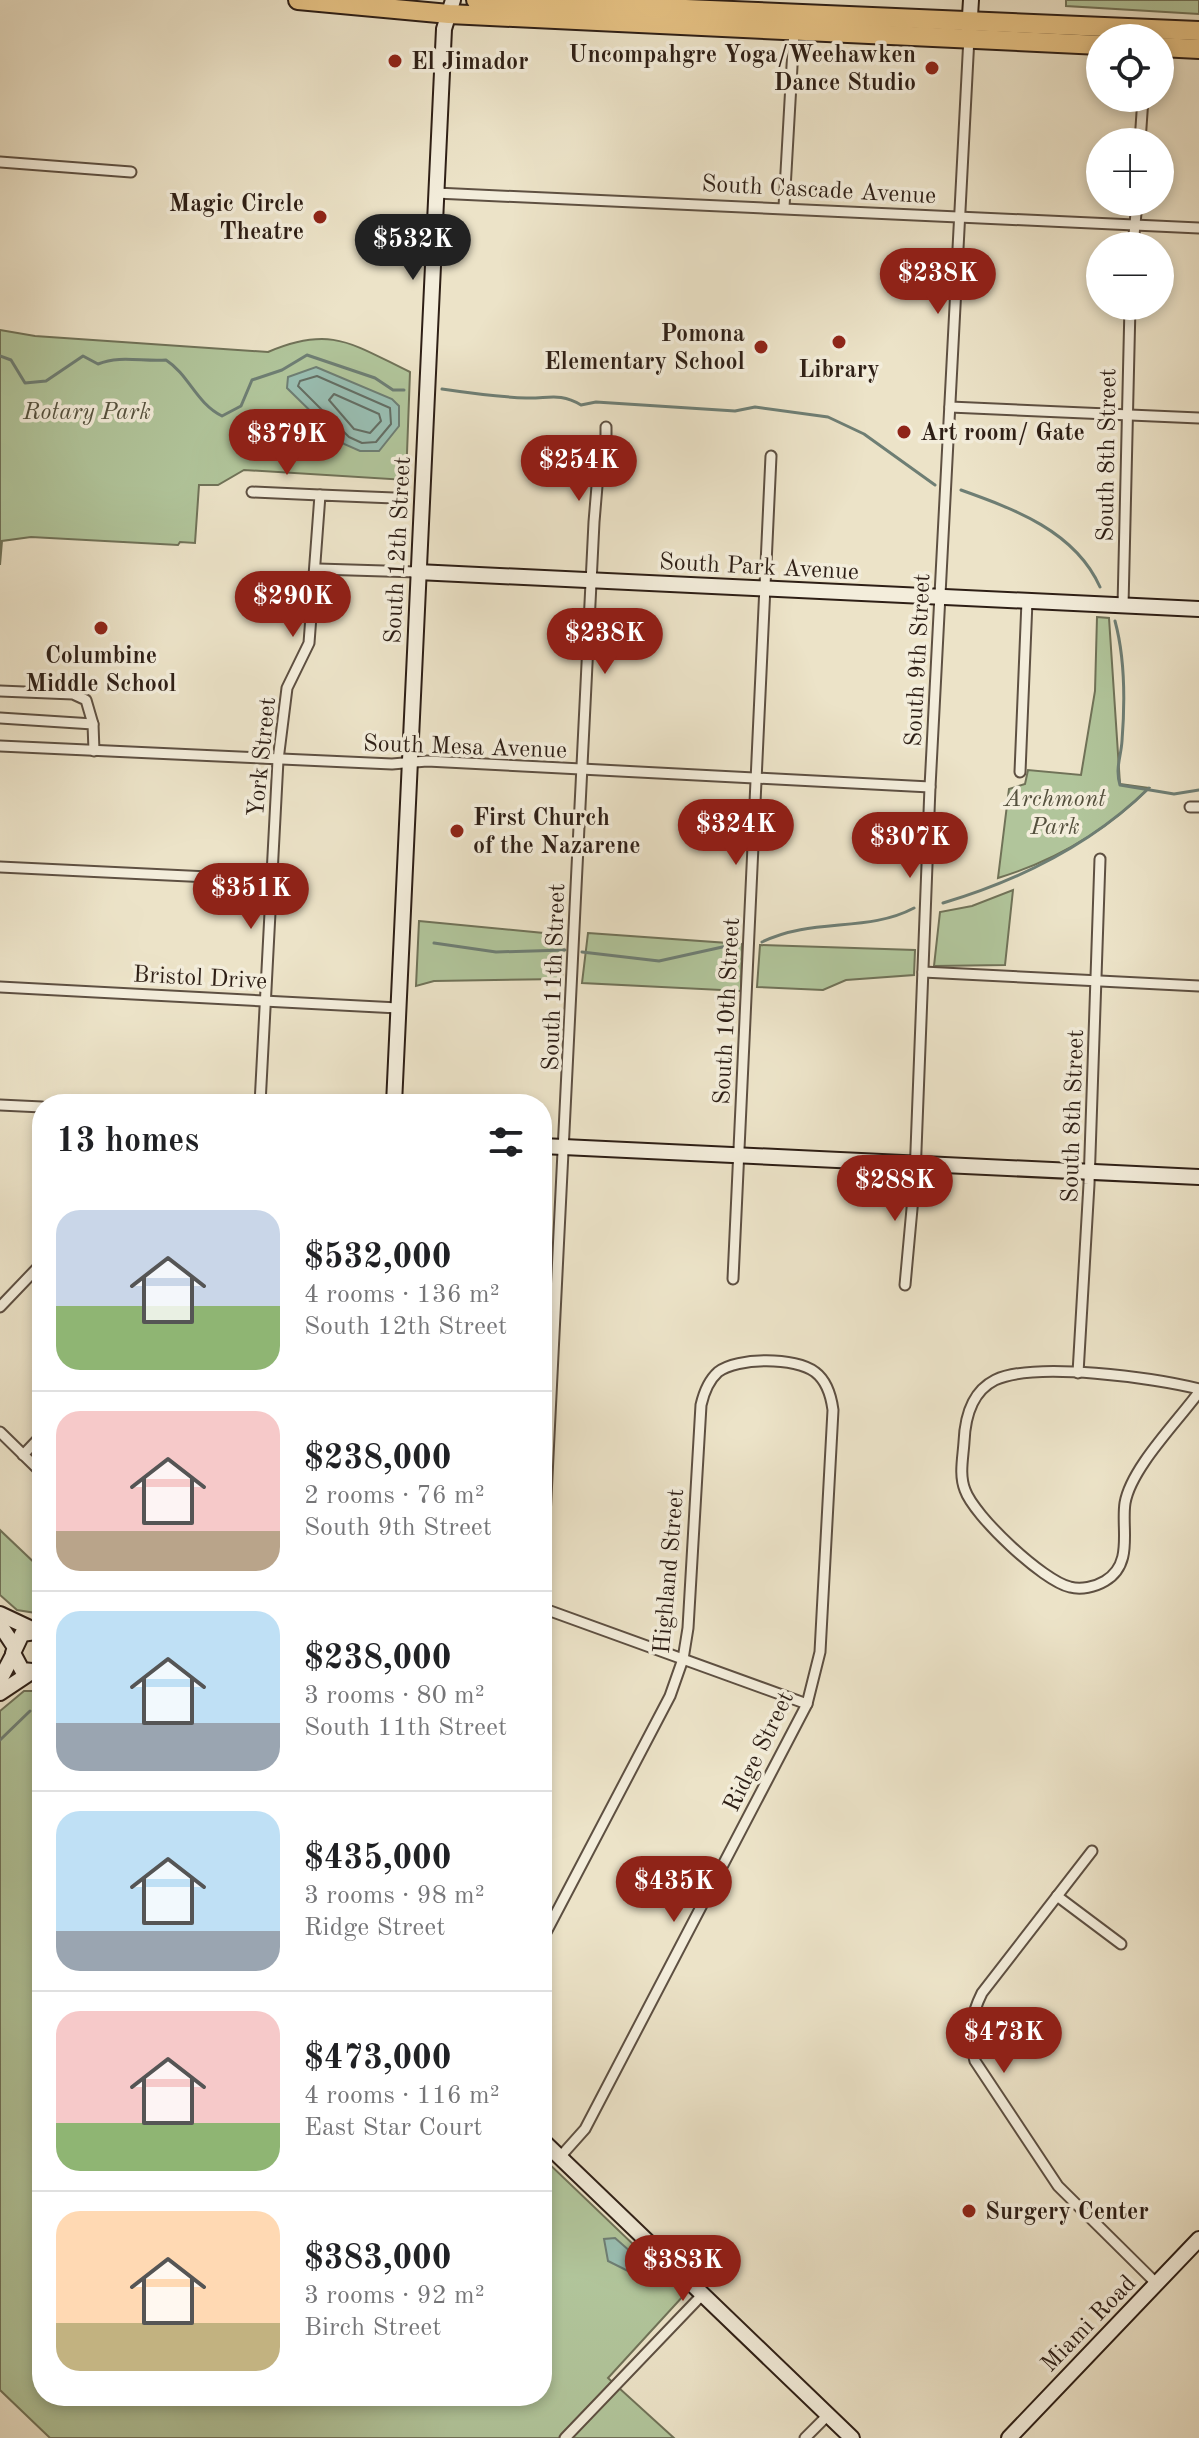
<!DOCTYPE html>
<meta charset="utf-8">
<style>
body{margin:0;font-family:"Old Standard TT",serif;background:#f2f2f2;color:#202124;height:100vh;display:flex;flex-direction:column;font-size:30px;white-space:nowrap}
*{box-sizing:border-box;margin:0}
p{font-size:26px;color:#757577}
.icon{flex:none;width:44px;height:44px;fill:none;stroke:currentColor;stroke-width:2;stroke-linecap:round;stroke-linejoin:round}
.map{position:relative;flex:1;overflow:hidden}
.panel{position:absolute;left:32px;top:1094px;width:520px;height:1312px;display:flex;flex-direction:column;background:#fff;border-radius:32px;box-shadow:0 4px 12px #0003}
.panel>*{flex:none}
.controls{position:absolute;left:1086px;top:24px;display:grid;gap:16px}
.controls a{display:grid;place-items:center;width:88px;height:88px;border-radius:50%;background:#fff;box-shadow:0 4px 12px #0003;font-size:40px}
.price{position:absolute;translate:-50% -68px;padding:0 18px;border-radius:28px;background:#8f2418;color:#fff;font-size:26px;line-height:52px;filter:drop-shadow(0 2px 4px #0008)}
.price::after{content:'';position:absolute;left:50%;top:48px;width:24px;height:18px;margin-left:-12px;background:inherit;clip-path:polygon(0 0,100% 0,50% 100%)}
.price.active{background:#222;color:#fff}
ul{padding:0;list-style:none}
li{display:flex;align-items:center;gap:24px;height:200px;padding:0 24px}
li+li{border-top:2px solid #e0e0e0}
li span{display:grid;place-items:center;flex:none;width:224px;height:160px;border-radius:24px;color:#555}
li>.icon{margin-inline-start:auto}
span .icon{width:96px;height:96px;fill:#fffc;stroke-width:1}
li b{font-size:34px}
h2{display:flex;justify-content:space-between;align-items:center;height:96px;padding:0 24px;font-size:34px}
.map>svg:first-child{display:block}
</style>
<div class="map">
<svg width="1199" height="2438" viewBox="0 0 1199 2438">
<rect width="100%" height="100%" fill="#ece3c8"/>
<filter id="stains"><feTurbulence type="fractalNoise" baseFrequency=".0025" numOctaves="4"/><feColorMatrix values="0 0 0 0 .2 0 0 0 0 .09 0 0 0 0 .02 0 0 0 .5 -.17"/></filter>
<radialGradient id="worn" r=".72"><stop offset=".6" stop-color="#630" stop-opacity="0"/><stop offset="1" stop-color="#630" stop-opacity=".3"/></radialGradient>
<g fill="#b1c59b" stroke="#707258" stroke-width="2">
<path d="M1066 0H1199V14L1066 6Z"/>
<path d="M0 330 35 336 268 352C331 325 352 344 410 372L406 480 244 470 218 485H199L195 543 180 542 178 545 31 537 2 541 0 565Z"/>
<path d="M1097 617 1109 618 1120 784 1149 788C1106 831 1057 860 998 878L1009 789 1025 784 1028 770 1081 775 1095 691Z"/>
<path d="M1013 890 1005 965 934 966 940 912 972 906Z"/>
<path d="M419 921 564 935 562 979 434 981 416 986Z"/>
<path d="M588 933 742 944 741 991 582 983Z"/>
<path d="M760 945 915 950 914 975 846 980 823 990 757 987Z"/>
<path d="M0 1530 42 1570V1614L17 1610 0 1595Z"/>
<path d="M24 1691H42V2396H542V2157L685 2294 608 2378 674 2438H50L0 2390V1711Z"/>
</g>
<g fill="#99beb2" stroke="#6e7e74" stroke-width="2">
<path d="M316 367 392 399 399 406V426L379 451H360L344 444 287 388 288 377Z"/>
<path d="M615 2238 647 2266 644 2275H636L608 2261 604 2239Z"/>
</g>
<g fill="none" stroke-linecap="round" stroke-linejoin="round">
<g stroke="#646e64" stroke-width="2">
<path d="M317 376 390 408 391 424 376 442 362 443 349 437 298 386 300 381Z"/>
<path d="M334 394 379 414 381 421 370 433 354 429 329 400Z"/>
</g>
<g stroke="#6e7e74" stroke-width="3">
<path d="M0 356 11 360 25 383 46 381 83 356 98 364C120 355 143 362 166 360 189 375 196 403 222 416L241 406 252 380 282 370 307 355 375 378 393 390H404"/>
<path d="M442 389C469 393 498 397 526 398 547 399 560 392 581 405L596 402 735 411 755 407 828 417 864 434 935 485"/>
<path d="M961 490C1014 509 1075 531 1100 587"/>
<path d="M1115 621C1125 658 1125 703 1122 741 1121 757 1115 768 1120 785L1174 794 1199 790"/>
<path d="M943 903C1020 880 1092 844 1149 788"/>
<path d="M762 942C813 917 867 933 914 908"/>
<path d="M434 943 496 952 565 950"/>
<path d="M582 952 659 961 736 944"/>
<path d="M0 1740 30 1711"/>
</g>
<defs>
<g id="street">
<path d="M1140 142 1143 98"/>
<path d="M0 162 131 172"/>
<path d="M436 193 1199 228"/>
<path d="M784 207 794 31"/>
<path d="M1133 246 1137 202"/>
<path d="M950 407 1199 418"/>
<path d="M252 492 320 495"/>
<path d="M318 569 417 572"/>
<path d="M1123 606 1130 306"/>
<path d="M0 691 73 694 86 700 93 724"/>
<path d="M0 718 93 724 94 751"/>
<path d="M0 746 392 764 427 761 930 787"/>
<path d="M1020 772 1027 601"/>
<path d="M1190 807H1199"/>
<path d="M0 867 270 880"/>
<path d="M923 972 1199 986"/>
<path d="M0 987 398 1008"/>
<path d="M260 1104 278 760 287 688 309 643 320 495 394 498"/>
<path d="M0 1105 42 1107"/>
<path d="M733 1279 771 456"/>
<path d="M905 1285 915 1176 930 787 969 37"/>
<path d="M0 1307 42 1263"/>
<path d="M1078 1373 1089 1184 1100 859"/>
<path d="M1199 1389C1155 1378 1035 1361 995 1380 971 1392 965 1418 964 1442 963 1458 959 1475 965 1490 974 1516 1043 1581 1070 1587 1081 1590 1095 1587 1105 1581 1134 1564 1121 1529 1125 1503 1131 1468 1178 1421 1199 1392"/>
<path d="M0 1432 42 1473"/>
<path d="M23 1455 42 1435"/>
<path d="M542 1578 594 522 600 450 606 442V427"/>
<path d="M542 1608 807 1704"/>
<path d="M1092 1851 982 1993C970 2017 968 2035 975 2061L1058 2186 1156 2283"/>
<path d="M1057 1896 1121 1944"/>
<path d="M542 1940 670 1696 683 1659 688 1628 701 1405C704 1392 708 1381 718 1372 737 1357 796 1357 815 1372 827 1381 831 1395 833 1410L820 1652 807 1704 585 2129 560 2157"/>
<path d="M565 2438 702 2295"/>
<path d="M805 2438 828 2415"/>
</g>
<g id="secondary">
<path d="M969 32 971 0"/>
<path d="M417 572 1199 609"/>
<path d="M394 1104 444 29 453 0"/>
<path d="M542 1146 1199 1177"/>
<path d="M0 1614 34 1630"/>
<path d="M0 1625 14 1646"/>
<path d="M42 1631 22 1634 13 1653 22 1670 42 1672"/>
<path d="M0 1680 13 1655"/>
<path d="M0 1693 30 1673"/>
<path d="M542 2140 852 2438"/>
<path d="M1009 2438 1199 2239"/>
</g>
<g id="highway">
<path d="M298 0 449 14 1100 45"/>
<path d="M476 0 1199 31"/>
<path d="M1160 47 1199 49"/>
</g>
</defs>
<use href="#street" stroke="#5e5042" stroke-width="13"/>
<use href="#secondary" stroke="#2e1f16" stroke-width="18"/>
<use href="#highway" stroke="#2e1f16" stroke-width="22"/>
<use href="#street" stroke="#f3eddb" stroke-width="9"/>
<use href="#secondary" stroke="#f3eddb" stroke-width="14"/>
<use href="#highway" stroke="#e6c284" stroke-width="18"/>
</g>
<g fill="#8f2418" stroke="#f3eddb" stroke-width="3">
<circle cx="395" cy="61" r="8"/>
<circle cx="932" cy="68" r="8"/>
<circle cx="320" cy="217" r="8"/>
<circle cx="839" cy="342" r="8"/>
<circle cx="761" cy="347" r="8"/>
<circle cx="904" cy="432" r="8"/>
<circle cx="101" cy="628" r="8"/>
<circle cx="457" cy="831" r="8"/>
<circle cx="969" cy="2211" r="8"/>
</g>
<g text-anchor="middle" stroke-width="7" stroke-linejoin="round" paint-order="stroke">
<g font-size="24" font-weight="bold" fill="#2e1f16" stroke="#f3eddb" text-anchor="start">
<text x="916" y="62" text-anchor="end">Uncompahgre Yoga/Weehawken<tspan x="916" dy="28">Dance Studio</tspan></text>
<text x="411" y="69">El Jimador</text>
<text x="304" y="211" text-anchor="end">Magic Circle<tspan x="304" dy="28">Theatre</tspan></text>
<text x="745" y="341" text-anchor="end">Pomona<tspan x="745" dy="28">Elementary School</tspan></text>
<text x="839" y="377" text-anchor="middle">Library</text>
<text x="920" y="440">Art room/ Gate</text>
<text x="101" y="663" text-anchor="middle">Columbine<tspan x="101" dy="28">Middle School</tspan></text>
<text x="473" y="825">First Church<tspan x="473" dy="28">of the Nazarene</tspan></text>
<text x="985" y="2219">Surgery Center</text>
</g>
<g font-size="24" fill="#2e1f16" stroke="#f3eddb">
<text transform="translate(819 189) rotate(3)" y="8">South Cascade Avenue</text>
<text transform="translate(1106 455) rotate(-89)" y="8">South 8th Street</text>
<text transform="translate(397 550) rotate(-87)" y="8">South 12th Street</text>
<text transform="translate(759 566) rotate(3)" y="8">South Park Avenue</text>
<text transform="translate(917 660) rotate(-87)" y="8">South 9th Street</text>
<text transform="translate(465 746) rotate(2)" y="8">South Mesa Avenue</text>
<text transform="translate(261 757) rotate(-84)" y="8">York Street</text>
<text transform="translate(200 977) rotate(3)" y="8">Bristol Drive</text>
<text transform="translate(553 977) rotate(-88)" y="8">South 11th Street</text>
<text transform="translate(726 1011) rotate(-87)" y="8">South 10th Street</text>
<text transform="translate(1072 1116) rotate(-88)" y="8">South 8th Street</text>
<text transform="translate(668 1571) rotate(-85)" y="8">Highland Street</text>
<text transform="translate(758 1751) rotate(-64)" y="8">Ridge Street</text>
<text transform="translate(1088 2323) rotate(-46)" y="8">Miami Road</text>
</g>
<g font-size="24" font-style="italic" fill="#55513e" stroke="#f3eddb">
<text x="87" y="419">Rotary Park</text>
<text x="1055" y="806">Archmont<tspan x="1055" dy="28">Park</tspan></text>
</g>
</g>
<rect width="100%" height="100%" filter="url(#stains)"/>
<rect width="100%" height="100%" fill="url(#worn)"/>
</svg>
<div class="controls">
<a><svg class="icon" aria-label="locate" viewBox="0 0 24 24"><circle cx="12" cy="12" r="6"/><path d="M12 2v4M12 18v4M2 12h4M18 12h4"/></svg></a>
<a>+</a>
<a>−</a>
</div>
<b class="price active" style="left:413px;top:282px">$532K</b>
<b class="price" style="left:938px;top:316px">$238K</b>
<b class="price" style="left:287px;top:477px">$379K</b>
<b class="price" style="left:579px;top:503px">$254K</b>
<b class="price" style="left:293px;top:639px">$290K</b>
<b class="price" style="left:605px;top:676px">$238K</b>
<b class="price" style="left:736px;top:867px">$324K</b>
<b class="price" style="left:910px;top:880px">$307K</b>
<b class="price" style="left:251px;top:931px">$351K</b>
<b class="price" style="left:895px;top:1223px">$288K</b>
<b class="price" style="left:674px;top:1924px">$435K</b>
<b class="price" style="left:1004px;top:2075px">$473K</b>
<b class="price" style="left:683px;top:2303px">$383K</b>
<section class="panel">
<h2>13 homes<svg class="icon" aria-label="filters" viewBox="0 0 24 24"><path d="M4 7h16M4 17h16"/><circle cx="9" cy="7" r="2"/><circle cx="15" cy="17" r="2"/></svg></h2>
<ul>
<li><span style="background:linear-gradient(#c9d6e8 60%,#8fb573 0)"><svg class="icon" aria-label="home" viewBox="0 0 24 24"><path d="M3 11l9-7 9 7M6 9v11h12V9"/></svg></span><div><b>$532,000</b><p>4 rooms · 136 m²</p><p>South 12th Street</p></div></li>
<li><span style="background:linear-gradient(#f6c9c9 75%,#b9a48a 0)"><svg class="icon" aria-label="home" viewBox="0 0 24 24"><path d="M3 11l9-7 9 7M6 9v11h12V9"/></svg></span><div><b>$238,000</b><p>2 rooms · 76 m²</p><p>South 9th Street</p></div></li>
<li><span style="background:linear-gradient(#bfe0f5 70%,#9aa5b1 0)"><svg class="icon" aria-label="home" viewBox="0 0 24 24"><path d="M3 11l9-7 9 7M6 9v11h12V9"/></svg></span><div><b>$238,000</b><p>3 rooms · 80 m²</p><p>South 11th Street</p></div></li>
<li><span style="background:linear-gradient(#bfe0f5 75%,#9aa5b1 0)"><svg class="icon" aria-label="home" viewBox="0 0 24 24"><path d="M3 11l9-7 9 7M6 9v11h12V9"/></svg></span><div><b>$435,000</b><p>3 rooms · 98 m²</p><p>Ridge Street</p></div></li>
<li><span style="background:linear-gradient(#f6c9c9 70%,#8fb573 0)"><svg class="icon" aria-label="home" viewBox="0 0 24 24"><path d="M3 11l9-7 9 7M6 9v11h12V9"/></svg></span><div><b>$473,000</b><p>4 rooms · 116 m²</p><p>East Star Court</p></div></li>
<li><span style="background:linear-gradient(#ffd9b3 70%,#c2b280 0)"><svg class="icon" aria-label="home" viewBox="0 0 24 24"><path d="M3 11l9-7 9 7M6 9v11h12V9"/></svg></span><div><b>$383,000</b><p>3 rooms · 92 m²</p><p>Birch Street</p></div></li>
</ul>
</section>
</div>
